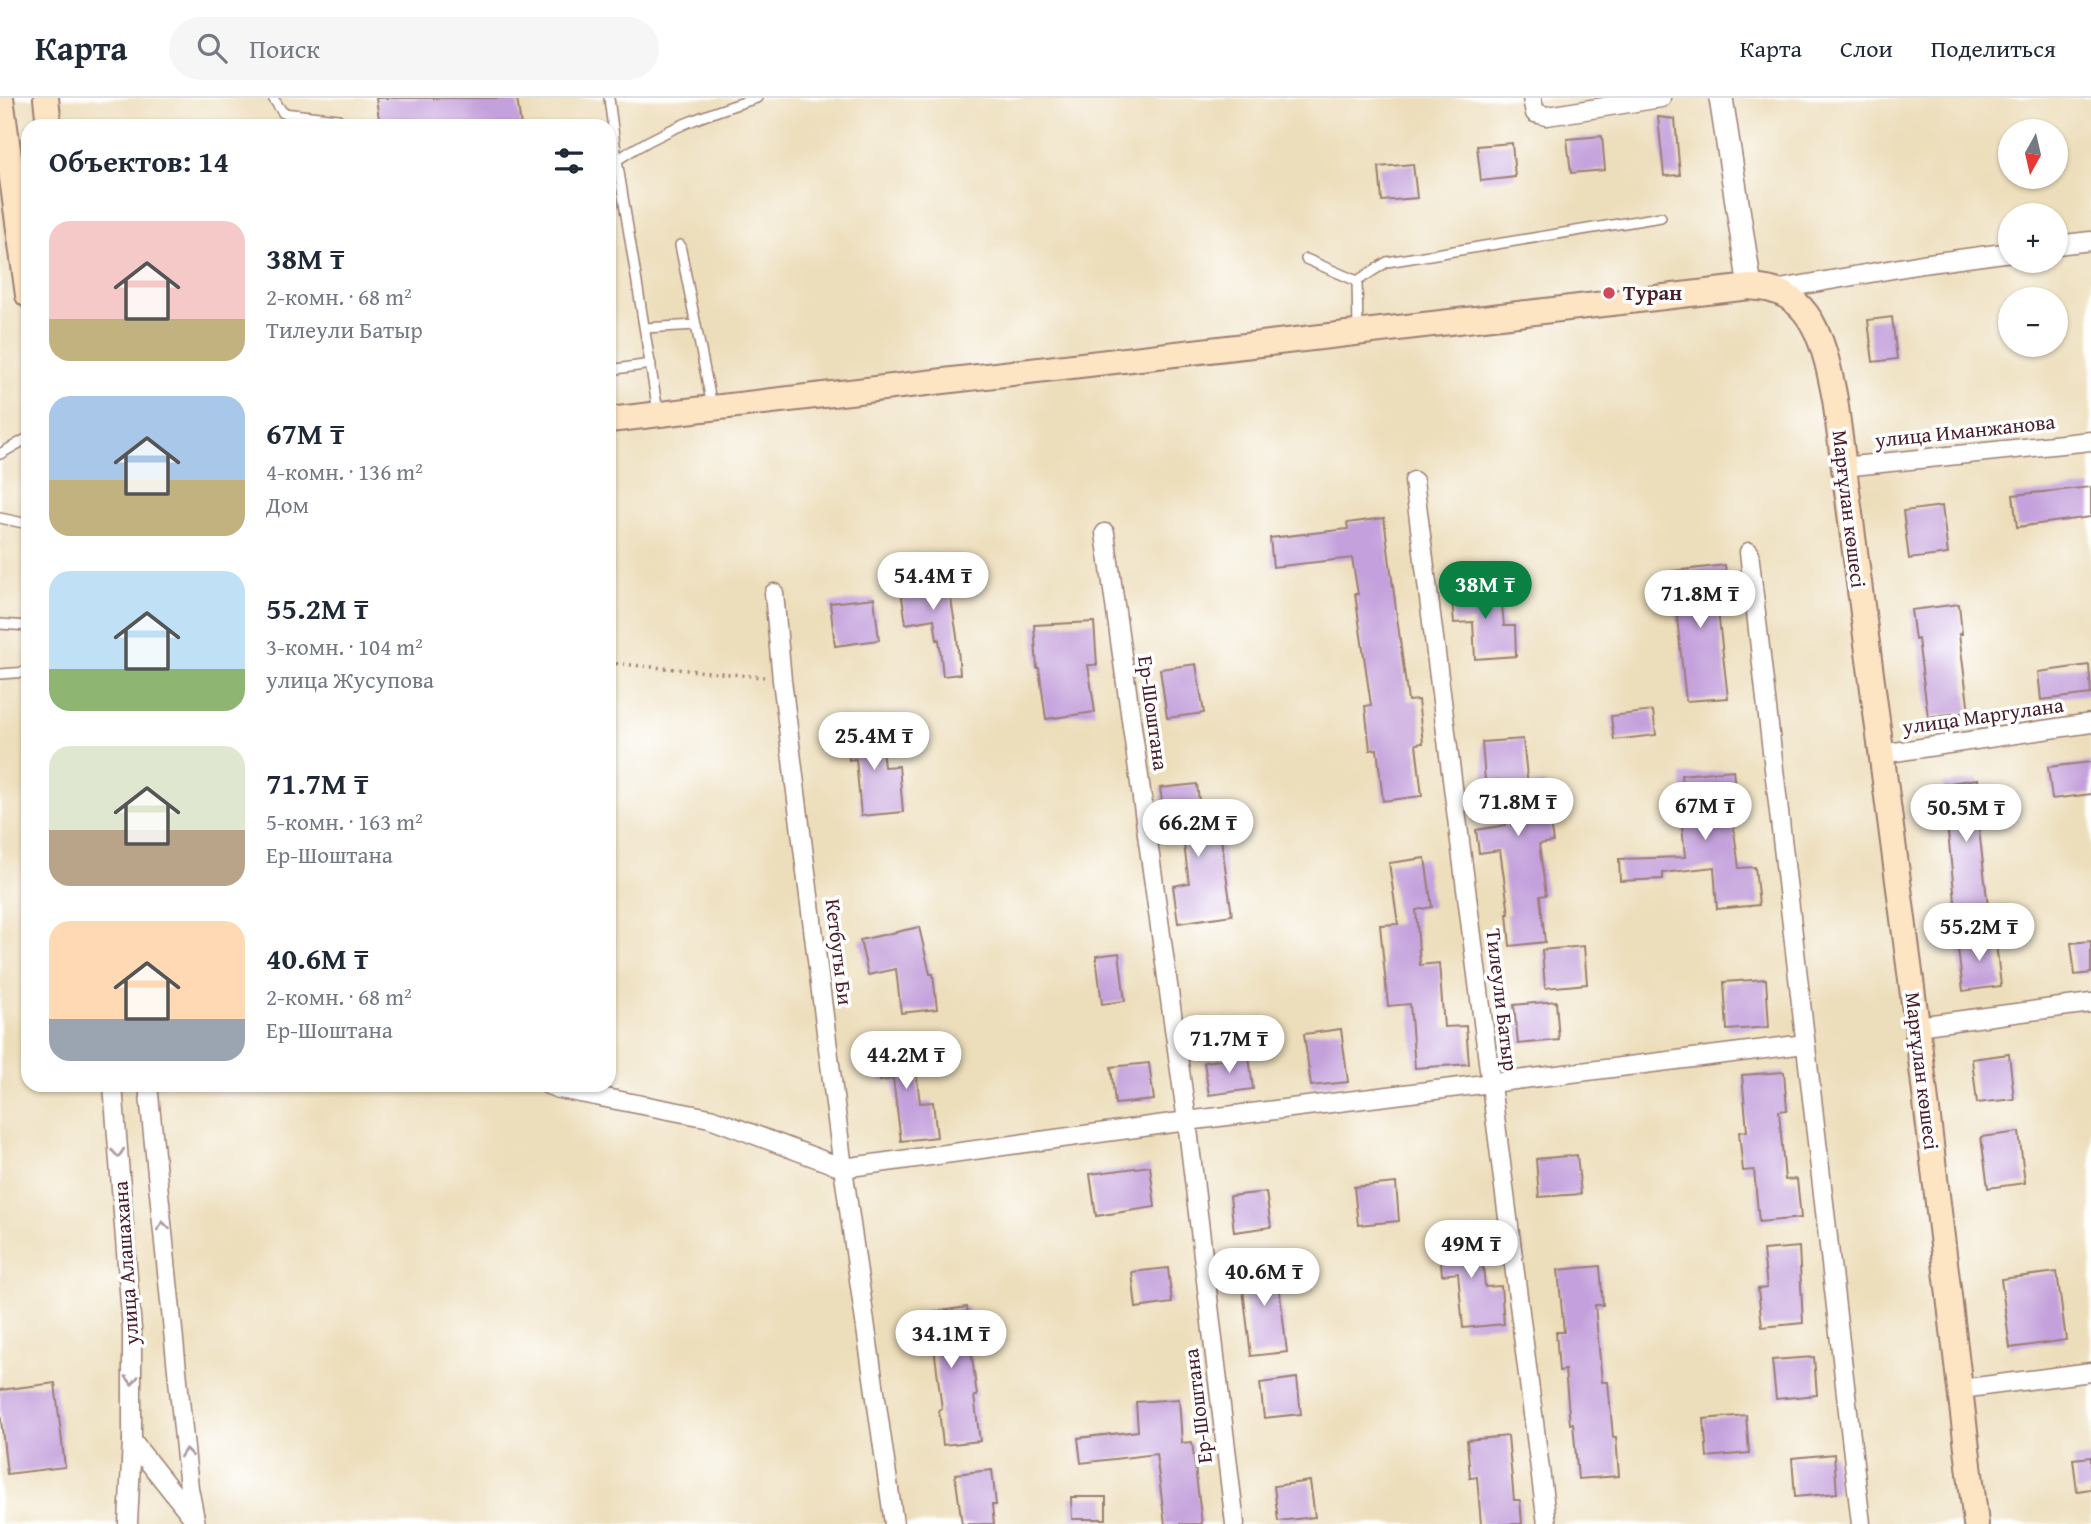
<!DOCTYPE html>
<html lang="ru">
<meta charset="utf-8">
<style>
body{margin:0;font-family:"Gentium Book Plus",serif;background:#f6f6f7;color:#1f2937;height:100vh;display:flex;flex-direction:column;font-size:26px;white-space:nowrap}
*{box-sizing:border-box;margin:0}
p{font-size:23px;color:#747a83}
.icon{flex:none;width:38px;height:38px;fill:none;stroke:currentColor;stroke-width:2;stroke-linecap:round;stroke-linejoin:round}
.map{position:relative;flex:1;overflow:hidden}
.sheet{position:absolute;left:21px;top:21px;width:595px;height:973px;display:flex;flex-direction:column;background:#fff;border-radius:21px;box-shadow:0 2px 5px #0004}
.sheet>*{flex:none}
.needle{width:46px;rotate:188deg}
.buttons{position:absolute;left:1998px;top:21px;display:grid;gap:14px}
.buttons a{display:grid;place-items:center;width:70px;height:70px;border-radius:50%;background:#fff;box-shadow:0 2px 5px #0004;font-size:35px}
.price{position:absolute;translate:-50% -60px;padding:0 16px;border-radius:24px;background:#fff;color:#222;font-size:23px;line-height:46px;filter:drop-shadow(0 2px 4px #0008)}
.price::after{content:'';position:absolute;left:50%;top:42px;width:21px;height:16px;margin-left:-10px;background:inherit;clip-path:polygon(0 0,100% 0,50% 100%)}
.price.selected{background:#0b8043;color:#fff}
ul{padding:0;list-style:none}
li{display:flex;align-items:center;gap:21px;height:175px;padding:0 28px}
li span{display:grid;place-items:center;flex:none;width:196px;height:140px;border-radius:21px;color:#555}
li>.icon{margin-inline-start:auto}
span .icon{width:84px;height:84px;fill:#fffc;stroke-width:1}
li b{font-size:30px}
h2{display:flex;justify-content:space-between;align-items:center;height:84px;padding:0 28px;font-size:30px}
header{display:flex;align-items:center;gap:42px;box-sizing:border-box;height:98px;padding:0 35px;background:#fff;border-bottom:2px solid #e0e1e3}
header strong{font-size:33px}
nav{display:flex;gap:38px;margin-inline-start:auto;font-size:24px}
.search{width:490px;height:63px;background:#f6f6f7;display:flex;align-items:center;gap:18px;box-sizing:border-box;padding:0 24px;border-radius:38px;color:#747a83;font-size:26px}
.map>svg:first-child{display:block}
</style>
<header>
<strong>Карта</strong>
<div class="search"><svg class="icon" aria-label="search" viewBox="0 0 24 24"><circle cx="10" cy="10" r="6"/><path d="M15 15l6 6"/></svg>Поиск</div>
<nav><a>Карта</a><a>Слои</a><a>Поделиться</a></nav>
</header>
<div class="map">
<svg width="2091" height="1426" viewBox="0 0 2091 1426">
<rect width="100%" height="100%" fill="#fff"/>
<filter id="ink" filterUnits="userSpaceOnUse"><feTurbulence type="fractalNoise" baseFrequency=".0143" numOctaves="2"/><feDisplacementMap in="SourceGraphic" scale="14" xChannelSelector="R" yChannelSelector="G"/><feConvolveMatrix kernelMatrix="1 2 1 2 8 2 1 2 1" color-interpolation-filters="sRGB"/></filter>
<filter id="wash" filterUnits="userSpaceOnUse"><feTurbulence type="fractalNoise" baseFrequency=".00686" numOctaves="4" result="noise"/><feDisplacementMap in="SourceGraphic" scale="28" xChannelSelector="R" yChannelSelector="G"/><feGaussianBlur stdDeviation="1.57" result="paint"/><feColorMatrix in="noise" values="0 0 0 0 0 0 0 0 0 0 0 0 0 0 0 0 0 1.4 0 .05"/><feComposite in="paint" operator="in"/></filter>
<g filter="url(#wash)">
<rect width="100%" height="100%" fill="#eddebb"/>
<g id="blocks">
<g fill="#c4a1dc">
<path d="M376 0H517L521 28H380Z"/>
<path d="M1658 19 1675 21 1680 77 1664 78Z"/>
<path d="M1602 38 1605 72 1571 75 1567 41Z"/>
<path d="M1512 45 1515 79 1481 83 1477 48Z"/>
<path d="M1413 66 1417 100 1382 103 1379 69Z"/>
<path d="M1892 219 1897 261 1873 264 1868 222Z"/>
<path d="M2091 389V419L2017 429 2013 397Z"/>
<path d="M1942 408 1948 456 1909 461 1903 413Z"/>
<path d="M1384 420 1408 603 1418 602 1423 645 1416 646 1422 698 1383 703 1377 651 1370 652 1365 608 1371 607 1355 496H1358L1352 460 1273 469 1270 440 1348 431 1347 425Z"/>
<path d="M1725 467 1728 495 1716 496 1728 600 1686 603 1675 501H1669L1666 474Z"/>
<path d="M946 471 957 538 960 576 943 578 939 541 937 542 934 521 906 526 899 479Z"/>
<path d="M1500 487 1504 528H1515L1516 558 1475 561 1473 524 1454 525 1451 491Z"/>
<path d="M874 500 879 542 835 548 830 505Z"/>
<path d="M1959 506 1962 536H1959L1969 614 1928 619 1918 541 1915 542 1911 512Z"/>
<path d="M1094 524 1097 567H1088L1095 614 1046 621 1039 570H1037L1034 527Z"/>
<path d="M1196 566 1204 615 1167 620 1160 571Z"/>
<path d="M2089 567 2091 596 2041 602 2038 574Z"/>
<path d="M1653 613 1656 637 1614 642 1611 618Z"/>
<path d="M879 625 884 669 899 668 903 714 861 718 856 661 849 662 845 629Z"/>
<path d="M1523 641 1528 688 1544 685 1553 744 1539 746 1546 797 1540 798 1545 844 1510 848 1507 816H1509L1500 752 1479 755 1476 732 1506 727 1499 682 1485 683 1482 644Z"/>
<path d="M2091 664V696L2052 701 2048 669Z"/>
<path d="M1733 672 1737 710 1731 711 1739 770 1755 769 1759 807 1717 811 1714 769 1663 775V781L1620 783 1619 761 1685 759 1682 727 1686 726 1681 677Z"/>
<path d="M1978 681 1984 730 1979 731 1988 809 1956 813 1943 686Z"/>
<path d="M1197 686 1202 730 1219 727 1232 817 1178 825 1173 788 1189 785 1181 723 1165 725 1160 690Z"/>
<path d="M1425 760 1432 809 1416 812 1420 867 1439 865 1444 929 1466 928 1469 966 1415 970 1410 906 1388 908 1380 827 1398 826 1389 765Z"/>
<path d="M919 829 930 876H933L937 911 901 915 896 871 868 877 860 842Z"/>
<path d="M1995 837 2001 888 1963 893 1957 842Z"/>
<path d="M2091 843V875L2075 877 2071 845Z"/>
<path d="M1584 848 1587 886 1545 890 1542 852Z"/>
<path d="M1119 855 1125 903 1102 906 1096 858Z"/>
<path d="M1766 881 1769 929 1727 932 1724 884Z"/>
<path d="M1556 903 1559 942 1518 946 1514 907Z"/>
<path d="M1341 931 1348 984 1311 988 1304 936Z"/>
<path d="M912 943 920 1005 933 1004 937 1039 901 1043 893 981 880 983 876 947Z"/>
<path d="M2009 956 2014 1001 1977 1005 1972 961Z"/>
<path d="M1249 958 1253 991 1209 997 1204 964Z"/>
<path d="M1149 965 1154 1002 1115 1006 1111 969Z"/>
<path d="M1784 974 1787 1012 1779 1013 1785 1082 1797 1081 1801 1120 1759 1124 1754 1072 1743 1073 1739 1034 1747 1033 1742 977Z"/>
<path d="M2019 1034 2025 1085 1988 1090 1981 1039Z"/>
<path d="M1577 1057 1581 1096 1539 1099 1536 1061Z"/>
<path d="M1150 1068 1155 1109 1096 1118 1090 1076Z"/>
<path d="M1396 1085 1399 1123 1358 1127 1354 1089Z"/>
<path d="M1266 1094 1271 1129 1234 1134 1230 1098Z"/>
<path d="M1480 1135 1485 1189 1501 1188 1504 1226 1463 1230 1458 1175 1442 1177 1439 1138Z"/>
<path d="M1799 1149 1803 1225 1762 1229 1758 1191 1767 1190 1763 1152Z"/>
<path d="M1276 1163 1287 1254 1251 1258 1240 1167Z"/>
<path d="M1600 1168 1603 1207H1595L1602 1284H1608L1613 1339H1616L1619 1378 1578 1381 1573 1325 1570 1326 1565 1272 1559 1273 1556 1234H1564L1558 1172Z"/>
<path d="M1168 1170 1172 1205 1136 1210 1132 1174Z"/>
<path d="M2057 1174 2066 1242 2010 1250 2001 1181Z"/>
<path d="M967 1209 973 1243H970L977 1298H974L980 1343 943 1347 939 1312 942 1311 934 1249 914 1252 908 1218Z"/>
<path d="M1814 1259 1817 1297 1776 1301 1772 1262Z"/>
<path d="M1297 1280 1301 1316 1264 1320 1260 1285Z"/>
<path d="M55 1285 65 1369 7 1376 0 1313V1292Z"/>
<path d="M1179 1301 1182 1345 1192 1344 1202 1426H1165L1156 1356 1081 1365 1078 1340 1138 1333 1136 1304Z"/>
<path d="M1746 1317 1749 1355 1707 1359 1704 1321Z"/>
<path d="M1508 1338 1514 1402H1520L1522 1426H1481L1477 1379 1470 1380 1467 1342Z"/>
<path d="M1834 1356 1837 1395 1795 1399 1792 1360Z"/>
<path d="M2091 1359V1391L2077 1393 2073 1361Z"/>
<path d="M992 1372 996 1407H992L994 1426H962L955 1376Z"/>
<path d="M1310 1383 1315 1419 1278 1423 1274 1388Z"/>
<path d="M1071 1399H1106V1421H1072Z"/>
</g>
</g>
</g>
<g filter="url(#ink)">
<use href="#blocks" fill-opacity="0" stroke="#9c7e73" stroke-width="2"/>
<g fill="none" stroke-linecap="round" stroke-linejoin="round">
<defs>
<g id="service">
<path d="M273 0 283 15 338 21 341 28"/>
<path d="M609 0 617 62 609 63"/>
<path d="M680 147 712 308"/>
<path d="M1306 161 1357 183"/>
<path d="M645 230 696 227"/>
<path d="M1358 233 1357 183 1387 164 1661 119"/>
<path d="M609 272 651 266"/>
<path d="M658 314 617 62C660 33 708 15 757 0"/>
<path d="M0 356 28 340"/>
<path d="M0 420 28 426"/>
<path d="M0 526 28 528"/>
<path d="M0 576 28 574"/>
</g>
<g id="minor">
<path d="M1532 0 1535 15 1547 18 1661 0"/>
<path d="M2056 147 2091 143"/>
<path d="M1774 192 1922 166 2011 154"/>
<path d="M1843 369 2091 343"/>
<path d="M1414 383 1547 1426"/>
<path d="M1105 435 1187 1023 1235 1426"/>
<path d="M1749 454 1861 1426"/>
<path d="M774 495 782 582 843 1070 894 1426"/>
<path d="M1881 656 2091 625"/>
<path d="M1917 928 2091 905"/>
<path d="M113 987 132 1231V1343L128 1426"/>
<path d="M148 987 189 1390 196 1426"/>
<path d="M548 987 559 991 710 1020 843 1070 1187 1023 1805 946"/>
<path d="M1961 1291 2091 1274"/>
<path d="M132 1343 193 1420"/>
</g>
<path id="tertiary" d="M1721 0 1750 189"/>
<g id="secondary">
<path d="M1 0 28 197"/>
<path d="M46 0 49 28"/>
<path d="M609 322 1750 189C1757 190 1764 190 1771 192 1818 203 1827 262 1835 301L1917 928 1976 1426"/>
</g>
</defs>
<use href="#service" stroke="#9c7e73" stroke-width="12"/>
<use href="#minor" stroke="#9c7e73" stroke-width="21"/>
<use href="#tertiary" stroke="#9c7e73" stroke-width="26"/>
<use href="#secondary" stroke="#9c7e73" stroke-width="28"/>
<path stroke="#9c7e73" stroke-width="3.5" stroke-dasharray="2 5" stroke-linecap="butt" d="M609 565 764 579"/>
<use href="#service" stroke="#fff" stroke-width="9"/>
<use href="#minor" stroke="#fff" stroke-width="18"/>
<use href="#tertiary" stroke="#fff" stroke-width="23"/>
<use href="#secondary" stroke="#fde5c4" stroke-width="24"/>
</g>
<defs><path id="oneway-chevron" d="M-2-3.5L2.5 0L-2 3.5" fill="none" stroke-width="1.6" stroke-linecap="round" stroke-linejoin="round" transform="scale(1.75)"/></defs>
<g stroke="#ae9aa0">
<use href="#oneway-chevron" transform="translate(118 1055) rotate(86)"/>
<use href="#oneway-chevron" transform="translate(163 1128) rotate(-96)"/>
<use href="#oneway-chevron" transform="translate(132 1282) rotate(90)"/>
<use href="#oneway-chevron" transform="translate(186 1355) rotate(-96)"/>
</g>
</g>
<circle fill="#d1495b" stroke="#fff" stroke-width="2.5" cx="1609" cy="195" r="7"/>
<g text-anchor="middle" stroke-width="7" stroke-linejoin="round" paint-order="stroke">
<g font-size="21" font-weight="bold" fill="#4a1f2b" stroke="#fff" text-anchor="start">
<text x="1623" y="202">Туран</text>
</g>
<g font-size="21" fill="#4a1f2b" stroke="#fff">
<text transform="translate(1965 333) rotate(-6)" y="7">улица Иманжанова</text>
<text transform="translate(1849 411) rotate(83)" y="7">Марғұлан көшесі</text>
<text transform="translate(1153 615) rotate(82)" y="7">Ер-Шоштана</text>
<text transform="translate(1983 618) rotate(-8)" y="7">улица Маргулана</text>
<text transform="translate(839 854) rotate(83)" y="7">Кетбугы Би</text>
<text transform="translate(1502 902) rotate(83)" y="7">Тилеули Батыр</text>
<text transform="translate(1922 973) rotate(83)" y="7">Марғұлан көшесі</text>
<text transform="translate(126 1165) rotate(-94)" y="7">улица Алашахана</text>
<text transform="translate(1198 1308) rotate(-97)" y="7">Ер-Шоштана</text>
</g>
</g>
</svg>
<div class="buttons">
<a><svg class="needle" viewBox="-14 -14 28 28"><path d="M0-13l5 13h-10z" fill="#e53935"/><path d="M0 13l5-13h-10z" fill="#747a83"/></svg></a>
<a>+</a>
<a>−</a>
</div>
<b class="price" style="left:933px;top:514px">54.4M ₸</b>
<b class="price selected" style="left:1485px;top:523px">38M ₸</b>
<b class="price" style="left:1700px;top:532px">71.8M ₸</b>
<b class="price" style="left:874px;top:674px">25.4M ₸</b>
<b class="price" style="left:1518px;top:740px">71.8M ₸</b>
<b class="price" style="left:1705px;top:744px">67M ₸</b>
<b class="price" style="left:1966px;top:746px">50.5M ₸</b>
<b class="price" style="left:1198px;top:761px">66.2M ₸</b>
<b class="price" style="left:1979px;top:865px">55.2M ₸</b>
<b class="price" style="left:1229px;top:977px">71.7M ₸</b>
<b class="price" style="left:906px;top:993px">44.2M ₸</b>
<b class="price" style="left:1471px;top:1182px">49M ₸</b>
<b class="price" style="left:1264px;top:1210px">40.6M ₸</b>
<b class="price" style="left:951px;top:1272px">34.1M ₸</b>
<section class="sheet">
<h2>Объектов: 14<svg class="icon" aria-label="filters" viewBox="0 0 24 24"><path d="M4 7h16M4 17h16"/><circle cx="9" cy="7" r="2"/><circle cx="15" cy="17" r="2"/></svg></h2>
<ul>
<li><span style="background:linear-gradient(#f6c9c9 70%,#c2b280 0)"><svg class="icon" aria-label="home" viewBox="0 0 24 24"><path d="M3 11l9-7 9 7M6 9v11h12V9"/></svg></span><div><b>38M ₸</b><p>2-комн. · 68 m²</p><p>Тилеули Батыр</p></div></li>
<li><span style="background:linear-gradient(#a9c7e8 60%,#c2b280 0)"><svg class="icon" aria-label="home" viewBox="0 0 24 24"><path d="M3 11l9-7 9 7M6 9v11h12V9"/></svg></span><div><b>67M ₸</b><p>4-комн. · 136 m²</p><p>Дом</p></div></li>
<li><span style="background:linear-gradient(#bfe0f5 70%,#8fb573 0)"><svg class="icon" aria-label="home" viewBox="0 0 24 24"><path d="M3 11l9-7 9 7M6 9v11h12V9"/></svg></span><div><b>55.2M ₸</b><p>3-комн. · 104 m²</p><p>улица Жусупова</p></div></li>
<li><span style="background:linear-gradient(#dfe7d0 60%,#b9a48a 0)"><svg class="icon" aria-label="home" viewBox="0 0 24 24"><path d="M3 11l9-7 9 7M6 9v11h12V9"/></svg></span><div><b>71.7M ₸</b><p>5-комн. · 163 m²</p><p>Ер-Шоштана</p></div></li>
<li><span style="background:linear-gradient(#ffd9b3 70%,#9aa5b1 0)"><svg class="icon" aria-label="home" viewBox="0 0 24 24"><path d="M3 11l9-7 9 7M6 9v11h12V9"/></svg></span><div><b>40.6M ₸</b><p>2-комн. · 68 m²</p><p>Ер-Шоштана</p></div></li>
</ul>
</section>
</div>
